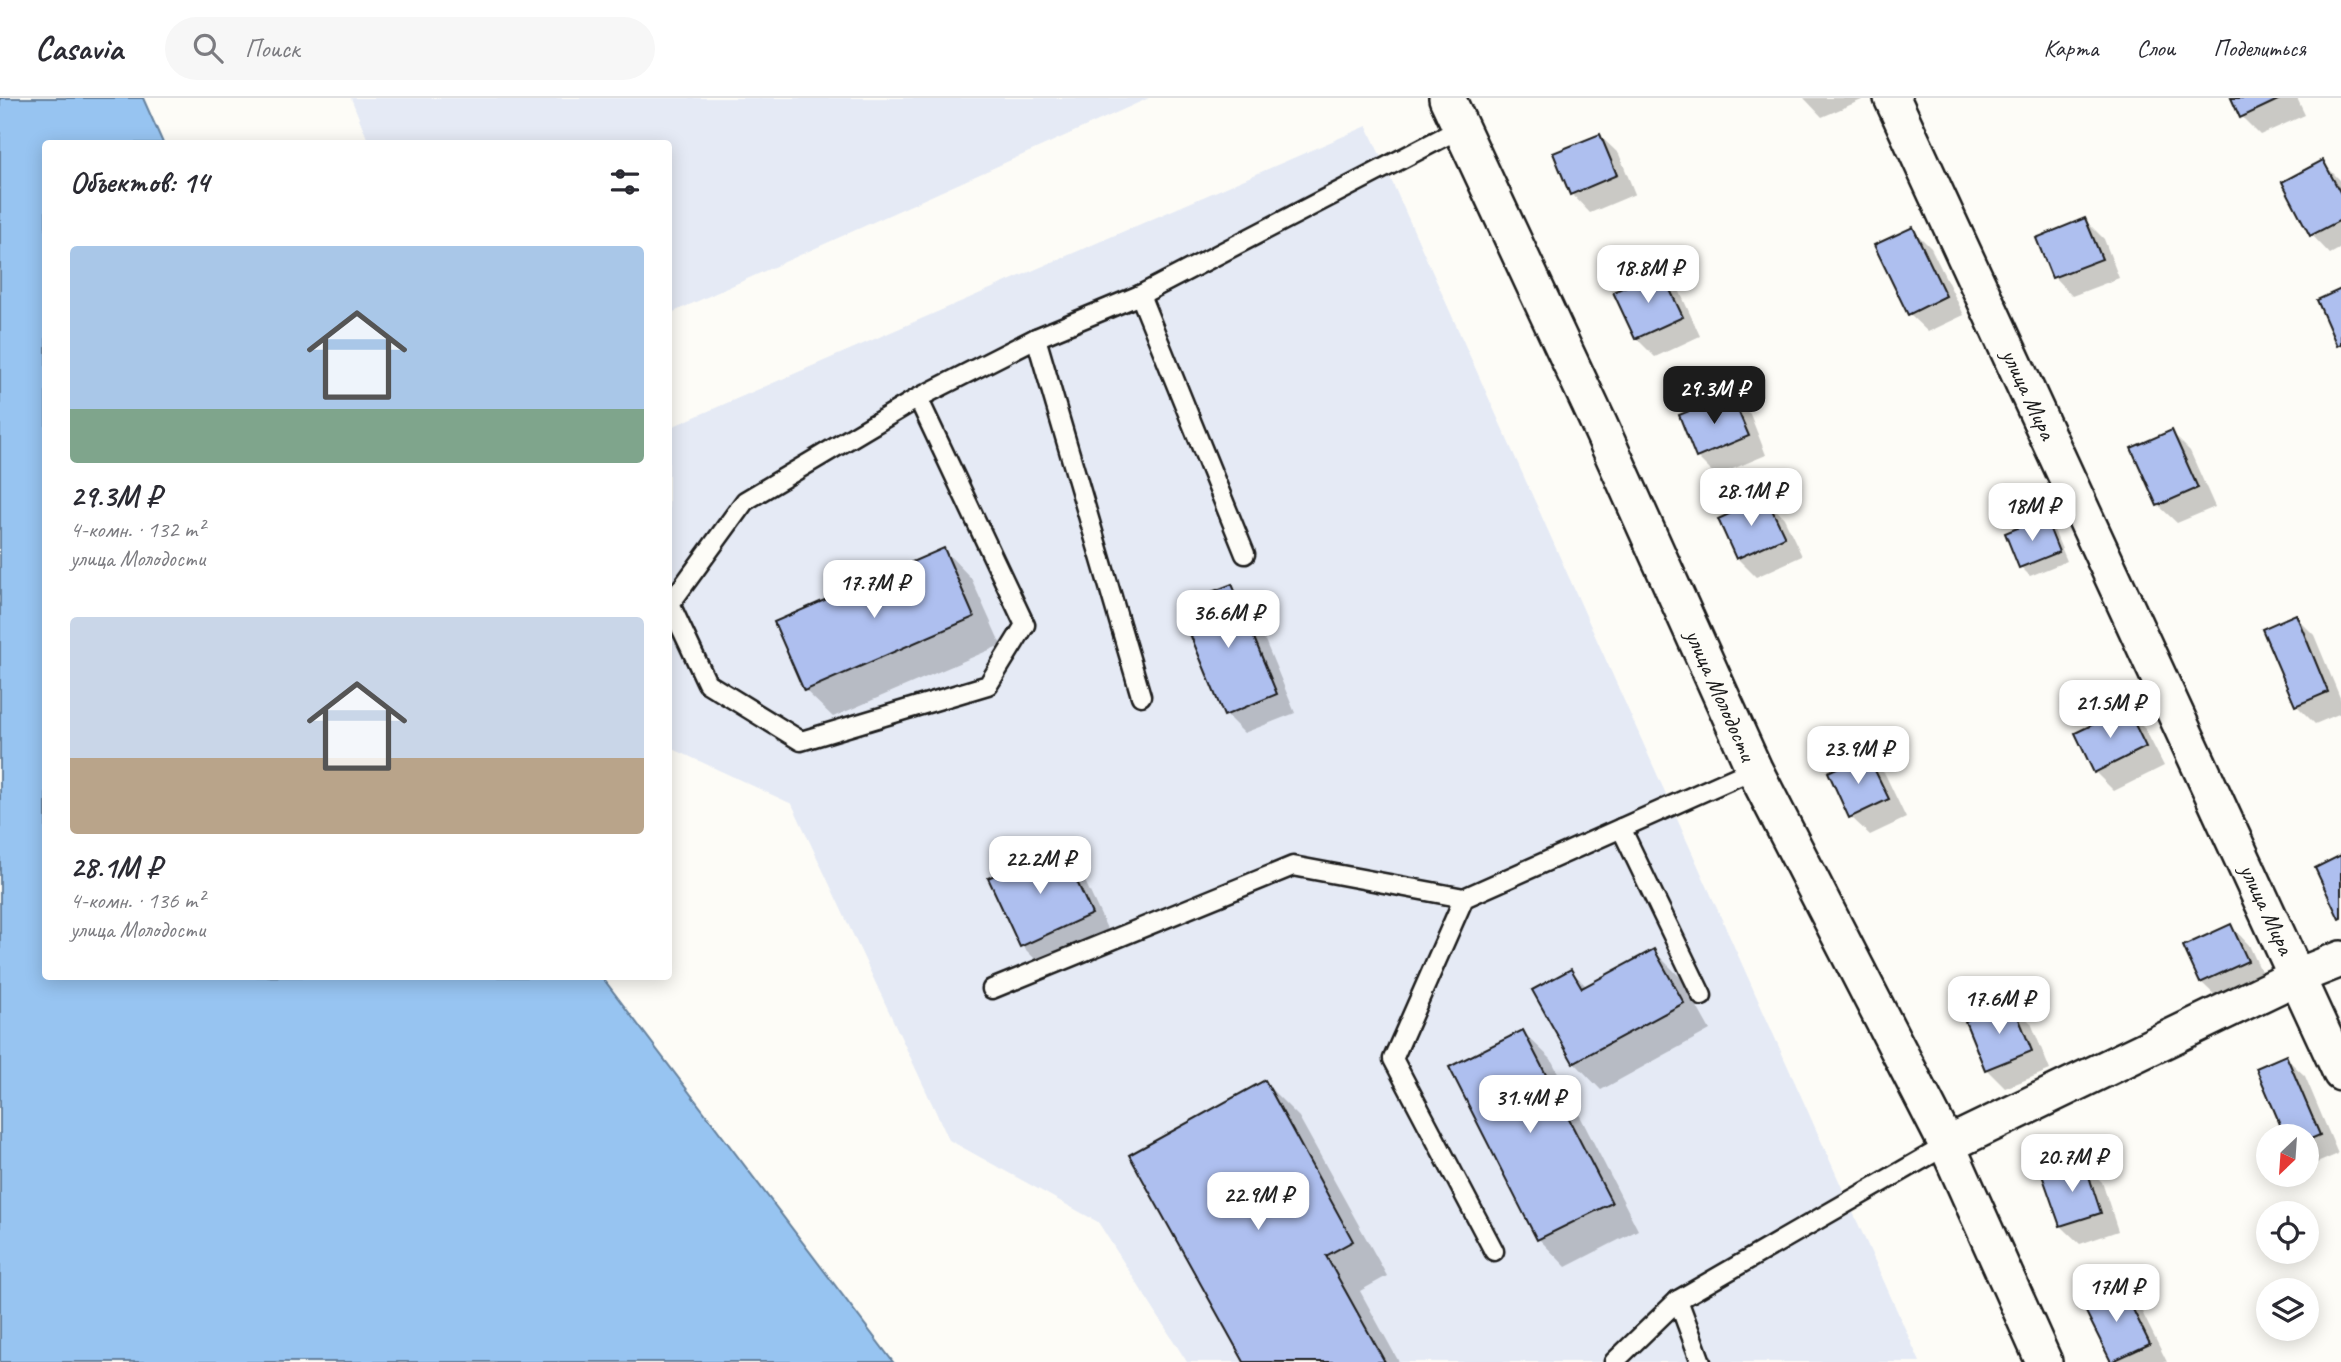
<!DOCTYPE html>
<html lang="ru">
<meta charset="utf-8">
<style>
body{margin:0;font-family:Caveat,sans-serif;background:#f7f7f7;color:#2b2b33;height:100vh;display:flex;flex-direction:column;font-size:26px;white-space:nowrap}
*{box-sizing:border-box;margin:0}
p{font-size:23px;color:#7c7c81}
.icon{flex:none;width:38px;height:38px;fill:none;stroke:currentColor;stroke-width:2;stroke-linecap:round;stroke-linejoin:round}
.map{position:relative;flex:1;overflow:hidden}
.drawer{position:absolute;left:42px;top:42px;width:630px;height:840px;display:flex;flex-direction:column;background:#fff;border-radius:7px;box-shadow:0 4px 18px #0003}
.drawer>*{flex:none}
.needle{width:46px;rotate:205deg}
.tools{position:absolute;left:2256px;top:1026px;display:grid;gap:14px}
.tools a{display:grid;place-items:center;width:63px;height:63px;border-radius:50%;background:#fff;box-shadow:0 4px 18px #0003;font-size:35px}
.price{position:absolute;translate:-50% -60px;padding:0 16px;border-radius:14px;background:#fff;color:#222;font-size:23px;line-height:46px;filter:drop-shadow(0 2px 4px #0008)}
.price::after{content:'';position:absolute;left:50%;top:42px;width:21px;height:16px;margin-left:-10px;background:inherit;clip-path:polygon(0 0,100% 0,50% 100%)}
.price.active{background:#1c1c1c;color:#fff}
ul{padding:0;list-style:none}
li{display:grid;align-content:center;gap:14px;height:371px;padding:0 28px}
li span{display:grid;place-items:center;height:217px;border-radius:7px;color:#555}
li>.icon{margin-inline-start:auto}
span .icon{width:126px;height:126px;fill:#fffc;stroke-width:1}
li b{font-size:30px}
h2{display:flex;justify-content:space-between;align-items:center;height:84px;padding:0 28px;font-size:30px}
header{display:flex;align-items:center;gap:42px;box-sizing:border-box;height:98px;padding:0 35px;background:#fff;border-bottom:2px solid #e1e1e2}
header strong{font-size:33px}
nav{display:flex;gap:38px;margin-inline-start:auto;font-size:24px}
.search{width:490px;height:63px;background:#f7f7f7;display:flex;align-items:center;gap:18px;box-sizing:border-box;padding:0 24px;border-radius:38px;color:#7c7c81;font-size:26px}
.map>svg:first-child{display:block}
</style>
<header>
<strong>Casavia</strong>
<div class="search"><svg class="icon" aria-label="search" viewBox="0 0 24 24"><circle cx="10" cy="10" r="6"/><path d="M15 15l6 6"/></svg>Поиск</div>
<nav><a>Карта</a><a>Слои</a><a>Поделиться</a></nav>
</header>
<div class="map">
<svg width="2341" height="1264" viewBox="0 0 2341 1264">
<rect width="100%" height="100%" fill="#fdfcf7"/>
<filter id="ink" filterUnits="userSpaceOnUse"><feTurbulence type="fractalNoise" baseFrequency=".0143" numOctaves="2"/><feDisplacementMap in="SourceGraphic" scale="14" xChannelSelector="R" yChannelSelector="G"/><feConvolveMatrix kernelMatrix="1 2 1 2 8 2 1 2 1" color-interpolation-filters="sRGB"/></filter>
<g filter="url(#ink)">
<g fill="#e5eaf5">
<path d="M351 0H1149L669 216 668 46 369 45Z"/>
<path d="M1367 28 1920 1264H1187L1098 1124 949 1042 792 706 669 649V330Z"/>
</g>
<path fill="#97c4f1" stroke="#66819c" stroke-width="2" d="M0 0H143L163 45 46 46V878L602 879 893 1264H0Z"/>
<g fill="#0003">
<path d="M1804 0H1864V1L1822 19Z"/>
<path d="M2233 0H2297L2305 17 2260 37 2242 19Z"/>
<path d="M1600 38 1619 56 1635 96 1590 115 1572 96Z"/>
<path d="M2322 64 2341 83V150L2330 156 2312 137 2284 84Z"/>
<path d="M2085 122 2104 141 2119 180 2072 198 2054 179Z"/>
<path d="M1912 131 1931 150 1964 217 1928 234 1909 216Z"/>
<path d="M1661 175 1680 194 1700 238 1655 259 1636 240Z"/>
<path d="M1731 298 1750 316 1766 357 1716 378 1697 359Z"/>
<path d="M2171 334 2190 353 2215 409 2177 425 2158 407Z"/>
<path d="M1766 401 1784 420 1802 458 1756 479 1737 460Z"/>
<path d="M2044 421 2053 430 2067 463 2030 478 2021 469Z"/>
<path d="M944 452 971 480 1001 547 833 619 805 592Z"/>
<path d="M1231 488 1250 506 1295 615 1244 635 1226 617Z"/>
<path d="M2295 518 2314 537 2341 602V615L2315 626 2296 607Z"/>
<path d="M2126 612 2145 631 2164 668 2114 693 2095 674Z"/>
<path d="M1867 658 1885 676 1906 720 1870 737 1851 719Z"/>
<path d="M1059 749 1078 768 1109 835 1040 866 1022 848Z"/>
<path d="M2231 828 2249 847 2265 882 2220 902 2201 884Z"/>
<path d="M1654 853 1681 880 1710 932 1601 992 1574 964 1571 873 1587 889Z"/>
<path d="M2012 907 2031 925 2050 972 2005 990 1986 971Z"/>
<path d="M1523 934 1551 961 1638 1132 1566 1169 1539 1141 1452 970Z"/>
<path d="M2286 960 2305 978 2338 1056 2310 1068 2306 1064V1038Z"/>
<path d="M1264 984 1299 1019 1387 1178 1360 1193 1399 1264H1246Z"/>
<path d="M2083 1065 2102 1084 2118 1133 2080 1146 2061 1128Z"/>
<path d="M2120 1189 2139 1208 2167 1264H2113L2085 1207Z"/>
</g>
<g fill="#aebfef" stroke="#1c1c1c" stroke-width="2">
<path d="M2231 0H2282L2240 20Z"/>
<path d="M1600 36 1617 77 1570 97 1553 55Z"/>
<path d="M2323 62 2341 96V122L2310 138 2282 84Z"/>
<path d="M2085 120 2102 161 2052 180 2036 140Z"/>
<path d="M1913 129 1946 198 1908 217 1874 147Z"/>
<path d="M1661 173 1683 219 1635 241 1613 194Z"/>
<path d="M2341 191V246L2337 248 2317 202Z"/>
<path d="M1731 296 1749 338 1696 360 1679 317Z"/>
<path d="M2172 332 2198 390 2157 408 2131 350Z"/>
<path d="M1766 399 1785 439 1736 461 1718 421Z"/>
<path d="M2045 419 2059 454 2019 470 2005 435Z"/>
<path d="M944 450 974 519 804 593 774 524Z"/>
<path d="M1232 486 1277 596 1224 618 1178 507Z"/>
<path d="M2296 516 2328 594 2295 608 2262 531Z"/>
<path d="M2127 610 2146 649 2094 675 2075 635Z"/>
<path d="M1867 656 1889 701 1849 720 1828 674Z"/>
<path d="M1060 747 1092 816 1020 849 988 780Z"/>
<path d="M2341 757V820L2339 821 2315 770Z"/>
<path d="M2231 826 2248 863 2200 885 2183 848Z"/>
<path d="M1654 851 1684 905 1573 965 1532 892 1571 871 1582 890Z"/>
<path d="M2012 904 2032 953 1985 972 1965 923Z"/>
<path d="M1523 932 1612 1105 1537 1142 1449 969Z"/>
<path d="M2286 957 2320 1037 2306 1043V1038H2285L2256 970Z"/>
<path d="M1265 982 1353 1143 1326 1158 1385 1264H1244L1129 1057Z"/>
<path d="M2084 1063 2101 1115 2060 1128 2042 1077Z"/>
<path d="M2121 1187 2150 1246 2111 1264 2082 1206Z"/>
</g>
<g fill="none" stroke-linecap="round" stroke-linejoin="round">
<defs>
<g id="lane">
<path d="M1140 197 1036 240 1141 598"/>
<path d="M918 300 745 403 670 506 707 585 801 643 988 587 1025 527 918 300 1036 240"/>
<path d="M1245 456 1140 197 1461 30"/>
<path d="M1621 730 1702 898"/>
<path d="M992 891 1293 768 1464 800"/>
<path d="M1494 1153 1393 961 1464 800 1754 671"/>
<path d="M1678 1202 1701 1264"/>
<path d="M1614 1264 1678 1202 1947 1047"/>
</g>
<g id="street">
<path d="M1447 0 1599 326 1754 671 1947 1047 2044 1264"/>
<path d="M1892 0 2341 975"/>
<path d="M1947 1047 2298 878 2341 861"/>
</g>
</defs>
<use href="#lane" stroke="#1c1c1c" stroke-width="23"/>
<use href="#street" stroke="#1c1c1c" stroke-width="40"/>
<use href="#lane" stroke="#fdfcf7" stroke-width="18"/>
<use href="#street" stroke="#fdfcf7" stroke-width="35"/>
</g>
</g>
<g text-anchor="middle" stroke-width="5" stroke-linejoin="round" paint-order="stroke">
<g font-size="24" fill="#1c1c1c" stroke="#fdfcf7">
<text transform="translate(2029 296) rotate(65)" y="8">улица Мира</text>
<text transform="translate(1721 597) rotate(66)" y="8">улица Молодости</text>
<text transform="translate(2267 811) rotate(65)" y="8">улица Мира</text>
</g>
</g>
</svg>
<div class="tools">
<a><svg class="needle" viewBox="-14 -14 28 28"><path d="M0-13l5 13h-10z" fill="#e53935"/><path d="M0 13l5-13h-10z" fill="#7c7c81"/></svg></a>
<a><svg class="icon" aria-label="locate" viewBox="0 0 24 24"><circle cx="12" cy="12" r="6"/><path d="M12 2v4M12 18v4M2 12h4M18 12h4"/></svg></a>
<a><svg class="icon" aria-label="layers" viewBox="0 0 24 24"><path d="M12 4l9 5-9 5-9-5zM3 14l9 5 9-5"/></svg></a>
</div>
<b class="price" style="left:1648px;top:207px">18.8M ₽</b>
<b class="price active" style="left:1714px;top:328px">29.3M ₽</b>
<b class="price" style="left:1751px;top:430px">28.1M ₽</b>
<b class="price" style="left:2032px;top:445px">18M ₽</b>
<b class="price" style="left:874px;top:522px">17.7M ₽</b>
<b class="price" style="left:1228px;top:552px">36.6M ₽</b>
<b class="price" style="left:2110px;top:642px">21.5M ₽</b>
<b class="price" style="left:1858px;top:688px">23.9M ₽</b>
<b class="price" style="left:1040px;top:798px">22.2M ₽</b>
<b class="price" style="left:1999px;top:938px">17.6M ₽</b>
<b class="price" style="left:1530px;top:1037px">31.4M ₽</b>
<b class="price" style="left:2072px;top:1096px">20.7M ₽</b>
<b class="price" style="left:1258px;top:1134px">22.9M ₽</b>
<b class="price" style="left:2116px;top:1226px">17M ₽</b>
<section class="drawer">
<h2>Объектов: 14<svg class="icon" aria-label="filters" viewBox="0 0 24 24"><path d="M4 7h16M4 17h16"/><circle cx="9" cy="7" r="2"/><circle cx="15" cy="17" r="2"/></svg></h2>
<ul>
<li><span style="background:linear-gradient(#a9c7e8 75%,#7fa58c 0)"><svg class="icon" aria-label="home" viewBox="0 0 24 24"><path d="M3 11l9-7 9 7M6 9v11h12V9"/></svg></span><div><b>29.3M ₽</b><p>4-комн. · 132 m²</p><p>улица Молодости</p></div></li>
<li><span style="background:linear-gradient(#c9d6e8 65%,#b9a48a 0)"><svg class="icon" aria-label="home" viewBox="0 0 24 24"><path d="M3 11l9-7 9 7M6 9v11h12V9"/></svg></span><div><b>28.1M ₽</b><p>4-комн. · 136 m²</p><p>улица Молодости</p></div></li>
</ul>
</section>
</div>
